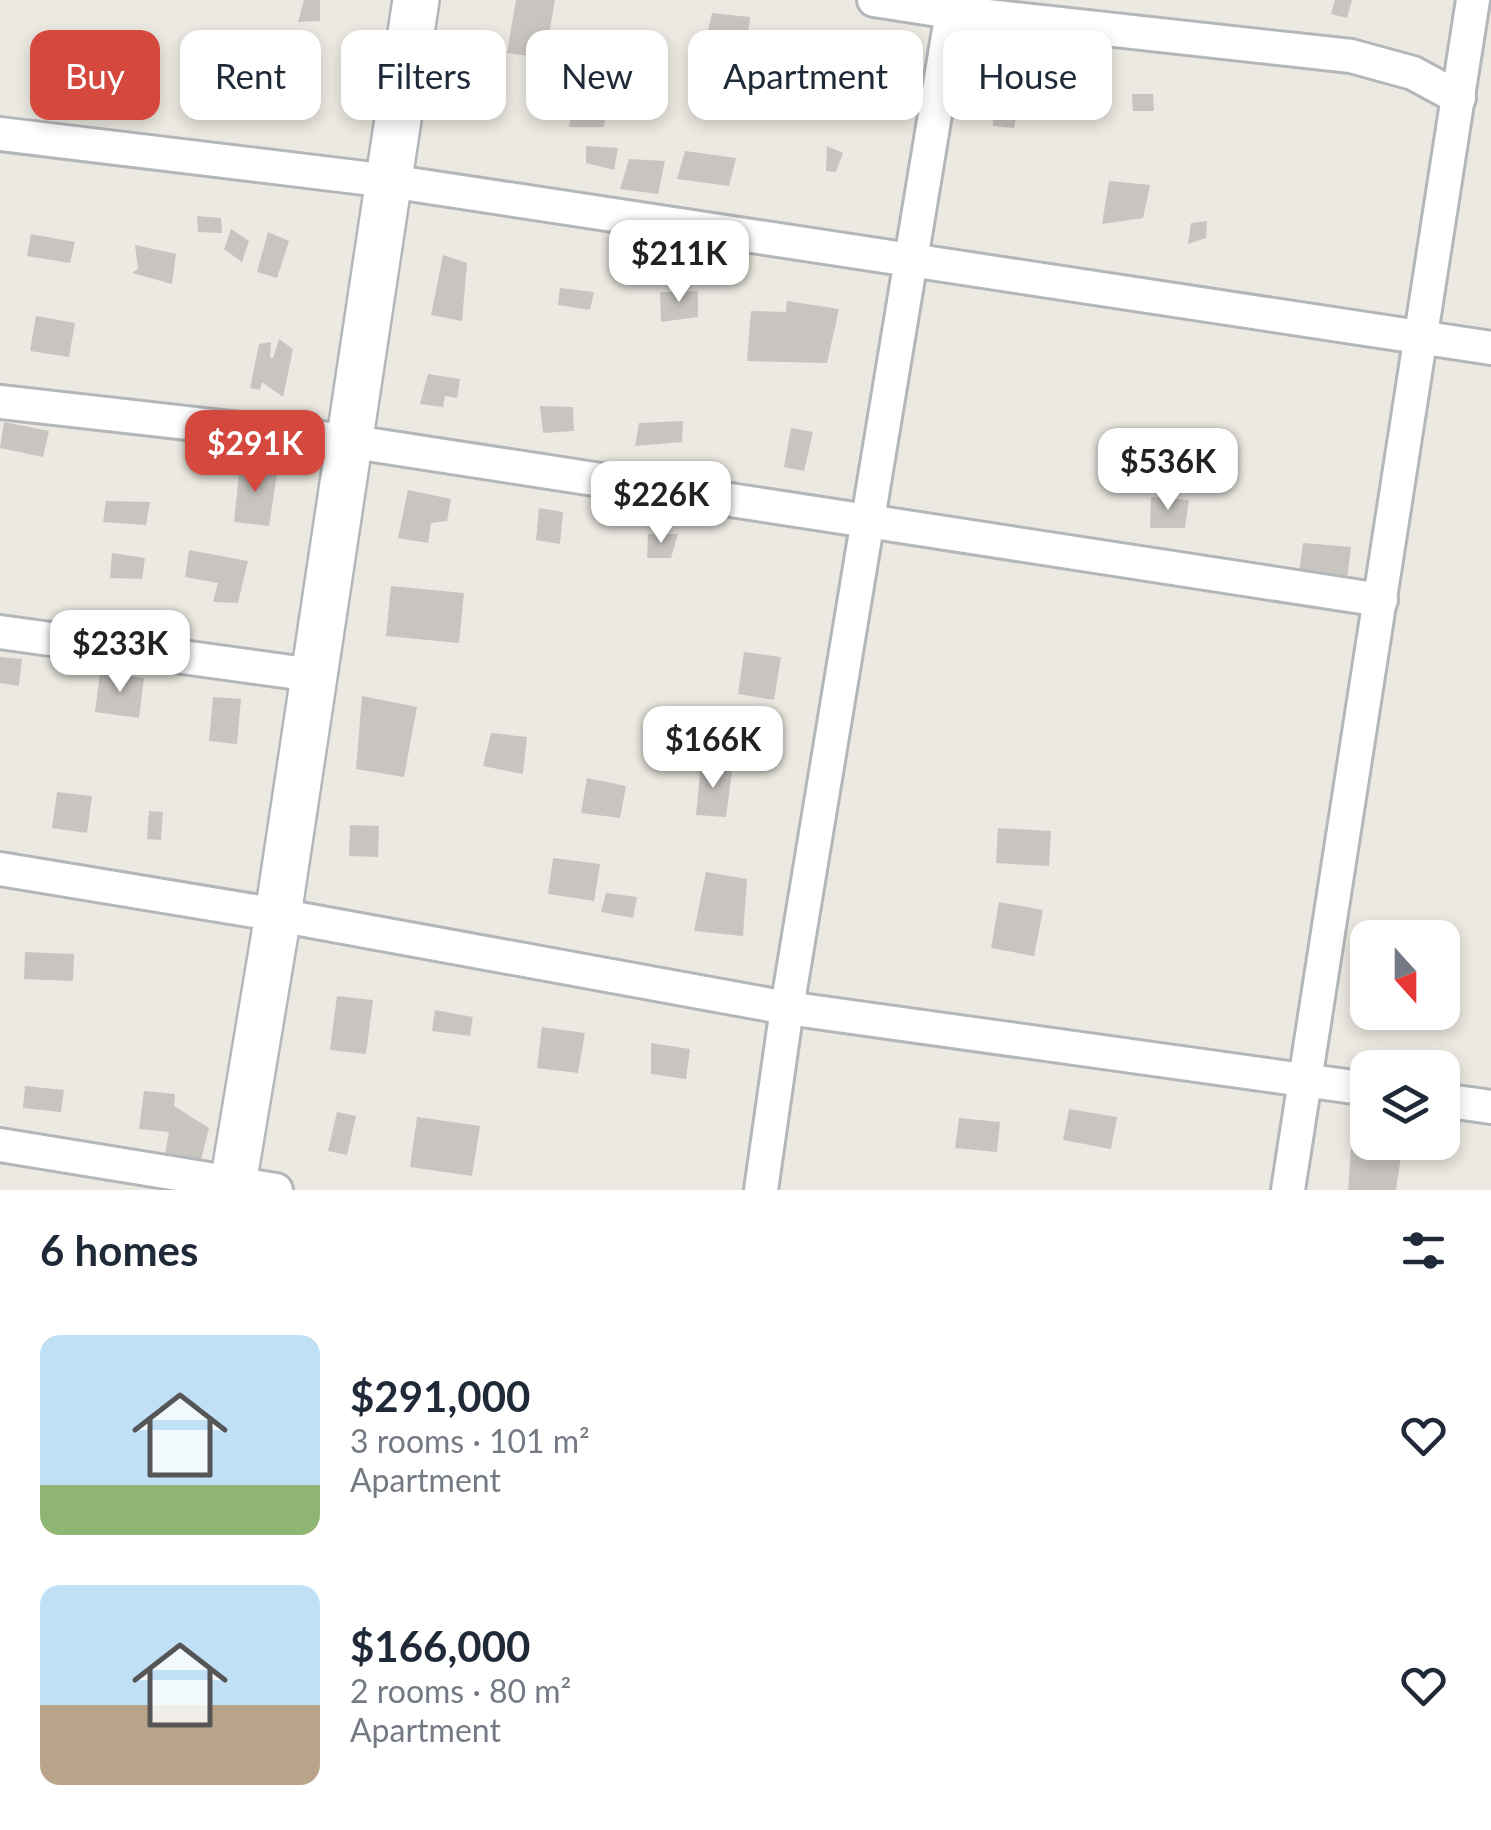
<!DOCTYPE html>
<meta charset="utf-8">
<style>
body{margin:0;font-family:Lato,sans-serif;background:#f2f2f3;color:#1f2937;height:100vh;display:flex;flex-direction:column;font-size:38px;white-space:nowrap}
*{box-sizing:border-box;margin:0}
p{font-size:32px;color:#747a83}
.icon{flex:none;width:55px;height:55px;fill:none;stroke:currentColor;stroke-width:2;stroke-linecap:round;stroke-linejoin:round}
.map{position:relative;height:1190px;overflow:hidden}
.sheet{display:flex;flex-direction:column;background:#fff;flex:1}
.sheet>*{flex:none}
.top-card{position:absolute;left:30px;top:30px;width:1432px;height:90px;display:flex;gap:20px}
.needle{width:65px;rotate:159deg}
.controls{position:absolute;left:1350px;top:920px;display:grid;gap:20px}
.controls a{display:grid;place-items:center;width:110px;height:110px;border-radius:20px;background:#fff;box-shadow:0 5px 15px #0003;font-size:50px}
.price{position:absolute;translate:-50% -85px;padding:0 22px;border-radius:20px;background:#fff;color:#222;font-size:32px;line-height:65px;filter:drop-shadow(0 2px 5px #0008)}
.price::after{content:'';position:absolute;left:50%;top:60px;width:30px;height:22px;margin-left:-15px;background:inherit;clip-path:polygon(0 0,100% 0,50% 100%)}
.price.current{background:#d4483e;color:#fff}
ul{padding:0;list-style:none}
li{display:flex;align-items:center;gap:30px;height:250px;padding:0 40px}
li span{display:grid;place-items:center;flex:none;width:280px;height:200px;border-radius:20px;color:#555}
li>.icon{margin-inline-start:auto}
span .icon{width:120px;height:120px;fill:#fffc;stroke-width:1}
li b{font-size:42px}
h2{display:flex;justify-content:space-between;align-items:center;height:120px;padding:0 40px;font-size:42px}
.chip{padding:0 35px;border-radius:20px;background:#fff;box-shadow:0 5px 15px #0003;font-size:35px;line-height:90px}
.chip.current{background:#d4483e;color:#fff}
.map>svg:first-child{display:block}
</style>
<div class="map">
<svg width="1491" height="1190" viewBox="0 0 1491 1190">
<rect width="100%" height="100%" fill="#ebe9e1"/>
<g fill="#c8c5c0">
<path d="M304 0H320V21L298 22Z"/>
<path d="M516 0H555L545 58 507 53Z"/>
<path d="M1335 0H1352L1347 18 1331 14Z"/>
<path d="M712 13 750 17 746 54 704 49Z"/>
<path d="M300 69 305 79V111L291 114 286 82Z"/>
<path d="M826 88 853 92 852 107H836Z"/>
<path d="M1132 94H1153L1154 111H1133Z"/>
<path d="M572 108 606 109 604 127H569Z"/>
<path d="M993 109 1017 112 1014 128 993 126Z"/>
<path d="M586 146 618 148 614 170 586 163Z"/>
<path d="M827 146 843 153 836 172 826 171Z"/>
<path d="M685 151 736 158 729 186 677 179Z"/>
<path d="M629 159 665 161 658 194 620 189Z"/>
<path d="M1109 181 1150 185 1143 218 1102 224Z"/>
<path d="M197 216 221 218 222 233 198 232Z"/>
<path d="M1207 221 1206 238 1188 244 1191 223Z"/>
<path d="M231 229 249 241 242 262 224 249Z"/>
<path d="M268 232 289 241 277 278 257 272Z"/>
<path d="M31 234 75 242 70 263 27 256Z"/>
<path d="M135 245 176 254 172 284 132 273 138 269Z"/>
<path d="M443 255 467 263 462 321 431 315Z"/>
<path d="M560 288 594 292 590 310 558 305Z"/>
<path d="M698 291V317L661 322 660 292Z"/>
<path d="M787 301 839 309 827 363 747 361 751 311 786 312Z"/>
<path d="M36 316 75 323 69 357 30 351Z"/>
<path d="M279 339 293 349 283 397 262 382 260 390 250 388 259 344 271 342 270 358H273Z"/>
<path d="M428 374 460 379 457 398 445 396 443 407 420 404Z"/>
<path d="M540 406 573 407 574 431 543 433Z"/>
<path d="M683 421 682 442 635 446 639 423Z"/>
<path d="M4 422 49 431 43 457 0 448Z"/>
<path d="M791 428 813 432 804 471 784 467Z"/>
<path d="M240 464 278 468 269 526 234 522Z"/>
<path d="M408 490 451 499 447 521 431 523 428 543 398 538Z"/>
<path d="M1151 497 1189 500 1185 528H1150Z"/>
<path d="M106 501 150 502 146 525 103 522Z"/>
<path d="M539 508 563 512 560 544 536 540Z"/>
<path d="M648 534H678L671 558H647Z"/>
<path d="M1303 543 1351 547 1347 579 1299 575Z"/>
<path d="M189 550 248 561 238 603 213 602 218 583 185 577Z"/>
<path d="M112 553 145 558 142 579 110 578Z"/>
<path d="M391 586 464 593 459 643 386 636Z"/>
<path d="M744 652 781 657 774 700 738 694Z"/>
<path d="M0 657 22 659 19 686 0 683Z"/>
<path d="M100 672 144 678 139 718 95 712Z"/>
<path d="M362 696 417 707 404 777 356 769Z"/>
<path d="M213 697 241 699 237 744 209 741Z"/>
<path d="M491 733 527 737 523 774 483 766Z"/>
<path d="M701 763 732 772 726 817 696 815Z"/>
<path d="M587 778 626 786 620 818 581 813Z"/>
<path d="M57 792 92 796 87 833 52 828Z"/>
<path d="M149 811 163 812 161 840 147 839Z"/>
<path d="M350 825 379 826 378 857 349 856Z"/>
<path d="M998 828 1051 831 1049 866 996 863Z"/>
<path d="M553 858 600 864 594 901 548 894Z"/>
<path d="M706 872 747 879 743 936 694 931Z"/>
<path d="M606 893 637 897 633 918 601 912Z"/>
<path d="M999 902 1043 910 1034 956 991 948Z"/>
<path d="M25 952 74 954 73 981 24 979Z"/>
<path d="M337 996 373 1000 366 1054 330 1050Z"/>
<path d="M435 1010 473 1017 470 1036 432 1031Z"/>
<path d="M542 1027 585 1033 578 1073 537 1068Z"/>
<path d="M651 1043 690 1049 686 1079 651 1074Z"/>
<path d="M25 1086 64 1090 61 1112 23 1108Z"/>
<path d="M144 1091 175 1094 174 1106 209 1128 200 1164 163 1166 169 1132 139 1129Z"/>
<path d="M1069 1109 1117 1117 1111 1149 1063 1140Z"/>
<path d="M337 1112 356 1116 347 1155 328 1151Z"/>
<path d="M417 1117 480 1126 472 1176 410 1167Z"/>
<path d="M959 1118 1000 1122 997 1152 955 1148Z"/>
<path d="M1351 1148 1401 1156 1396 1190H1348Z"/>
</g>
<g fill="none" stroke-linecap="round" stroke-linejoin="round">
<defs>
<g id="street">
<path d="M874 0 951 12 1351 56 1413 73 1459 98"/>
<path d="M0 134 389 181 1491 348"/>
<path d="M0 402 347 441 1381 600"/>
<path d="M0 632 313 675"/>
<path d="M0 869 278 915 787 1008 1368 1089"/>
<path d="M1442 1100 1491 1107"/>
<path d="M0 1145 276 1190"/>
<path d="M761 1190 787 1008 954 0"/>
<path d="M1288 1190 1473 0"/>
</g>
<path id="secondary" d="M232 1190 278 915 416 0"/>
</defs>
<use href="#street" stroke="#b4b7ba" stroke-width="38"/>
<use href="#secondary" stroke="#b3b6ba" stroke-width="50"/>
<use href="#street" stroke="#fff" stroke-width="32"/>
<use href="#secondary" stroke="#fff" stroke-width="45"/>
</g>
</svg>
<div class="controls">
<a><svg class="needle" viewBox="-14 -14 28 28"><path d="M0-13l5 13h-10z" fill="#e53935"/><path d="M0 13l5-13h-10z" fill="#747a83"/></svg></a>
<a><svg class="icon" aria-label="layers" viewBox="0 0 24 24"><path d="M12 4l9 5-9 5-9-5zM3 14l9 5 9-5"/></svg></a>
</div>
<b class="price" style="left:679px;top:305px">$211K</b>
<b class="price current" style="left:255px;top:495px">$291K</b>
<b class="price" style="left:1168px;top:513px">$536K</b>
<b class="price" style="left:661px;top:546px">$226K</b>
<b class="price" style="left:120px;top:695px">$233K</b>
<b class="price" style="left:713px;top:791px">$166K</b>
<div class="top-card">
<a class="chip current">Buy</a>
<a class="chip">Rent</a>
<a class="chip">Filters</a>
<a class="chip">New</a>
<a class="chip">Apartment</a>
<a class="chip">House</a>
</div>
</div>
<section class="sheet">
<h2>6 homes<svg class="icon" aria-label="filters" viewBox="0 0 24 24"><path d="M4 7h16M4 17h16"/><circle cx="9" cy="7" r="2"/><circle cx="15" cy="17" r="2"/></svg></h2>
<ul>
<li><span style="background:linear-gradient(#bfe0f5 75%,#8fb573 0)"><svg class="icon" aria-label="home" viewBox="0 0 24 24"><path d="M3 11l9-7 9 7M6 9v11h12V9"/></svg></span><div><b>$291,000</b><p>3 rooms · 101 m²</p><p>Apartment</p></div><svg class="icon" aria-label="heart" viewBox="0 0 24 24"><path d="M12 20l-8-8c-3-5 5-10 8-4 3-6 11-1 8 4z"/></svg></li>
<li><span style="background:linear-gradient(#bfe0f5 60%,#b9a48a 0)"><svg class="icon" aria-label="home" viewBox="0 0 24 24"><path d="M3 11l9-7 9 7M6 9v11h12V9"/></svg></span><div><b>$166,000</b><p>2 rooms · 80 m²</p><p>Apartment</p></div><svg class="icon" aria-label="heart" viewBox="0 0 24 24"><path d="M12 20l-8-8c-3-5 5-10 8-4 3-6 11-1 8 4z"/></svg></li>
</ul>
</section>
